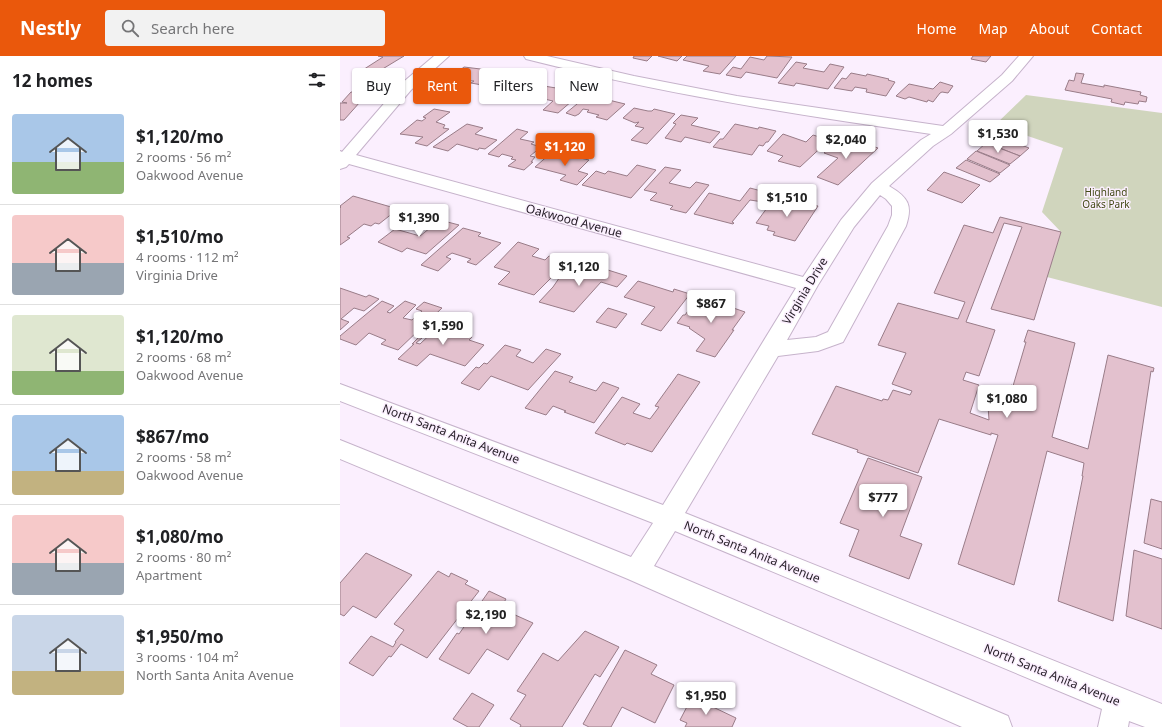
<!DOCTYPE html>
<meta charset="utf-8">
<style>
body{margin:0;font-family:"Noto Sans",sans-serif;background:#f2f2f2;color:#202124;height:100vh;display:flex;flex-direction:column;font-size:15px;white-space:nowrap}
*{box-sizing:border-box;margin:0}
p{font-size:13px;color:#757577}
.icon{flex:none;width:22px;height:22px;fill:none;stroke:currentColor;stroke-width:2;stroke-linecap:round;stroke-linejoin:round}
.map{position:relative;flex:1;overflow:hidden}
.sheet{display:flex;flex-direction:column;background:#fff;width:340px}
.sheet>*{flex:none}
.guide{position:absolute;left:12px;top:12px;width:380px;height:36px;display:flex;gap:8px}
.price{position:absolute;translate:-50% -34px;padding:0 9px;border-radius:4px;background:#fff;color:#222;font-size:13px;line-height:26px;filter:drop-shadow(0 1px 2px #0008)}
.price::after{content:'';position:absolute;left:50%;top:24px;width:12px;height:9px;margin-left:-6px;background:inherit;clip-path:polygon(0 0,100% 0,50% 100%)}
.price.selected{background:#ea580c;color:#fff}
ul{padding:0;list-style:none}
li{display:flex;align-items:center;gap:12px;height:100px;padding:0 12px}
li+li{border-top:1px solid #e0e0e0}
li span{display:grid;place-items:center;flex:none;width:112px;height:80px;border-radius:4px;color:#555}
li>.icon{margin-inline-start:auto}
span .icon{width:48px;height:48px;fill:#fffc;stroke-width:1}
li b{font-size:17px}
h2{display:flex;justify-content:space-between;align-items:center;height:48px;padding:0 12px;font-size:17px}
.pill{padding:0 14px;border-radius:4px;background:#fff;box-shadow:0 1px 3px #0004;font-size:14px;line-height:36px}
.pill.selected{background:#ea580c;color:#fff}
header{display:flex;align-items:center;gap:24px;box-sizing:border-box;height:56px;padding:0 20px;background:#ea580c;color:#fff}
header strong{font-size:19px}
nav{display:flex;gap:22px;margin-inline-start:auto;font-size:14px}
.search{width:280px;height:36px;background:#f2f2f2;display:flex;align-items:center;gap:10px;box-sizing:border-box;padding:0 14px;border-radius:4px;color:#757577;font-size:15px}
main{display:flex;flex:1;min-height:0}
.map>svg:first-child{display:block}
</style>
<header>
<strong>Nestly</strong>
<div class="search"><svg class="icon" aria-label="search" viewBox="0 0 24 24"><circle cx="10" cy="10" r="6"/><path d="M15 15l6 6"/></svg>Search here</div>
<nav><a>Home</a><a>Map</a><a>About</a><a>Contact</a></nav>
</header>
<main>
<section class="sheet">
<h2>12 homes<svg class="icon" aria-label="filters" viewBox="0 0 24 24"><path d="M4 7h16M4 17h16"/><circle cx="9" cy="7" r="2"/><circle cx="15" cy="17" r="2"/></svg></h2>
<ul>
<li><span style="background:linear-gradient(#a9c7e8 60%,#8fb573 0)"><svg class="icon" aria-label="home" viewBox="0 0 24 24"><path d="M3 11l9-7 9 7M6 9v11h12V9"/></svg></span><div><b>$1,120/mo</b><p>2 rooms · 56 m²</p><p>Oakwood Avenue</p></div></li>
<li><span style="background:linear-gradient(#f6c9c9 60%,#9aa5b1 0)"><svg class="icon" aria-label="home" viewBox="0 0 24 24"><path d="M3 11l9-7 9 7M6 9v11h12V9"/></svg></span><div><b>$1,510/mo</b><p>4 rooms · 112 m²</p><p>Virginia Drive</p></div></li>
<li><span style="background:linear-gradient(#dfe7d0 70%,#8fb573 0)"><svg class="icon" aria-label="home" viewBox="0 0 24 24"><path d="M3 11l9-7 9 7M6 9v11h12V9"/></svg></span><div><b>$1,120/mo</b><p>2 rooms · 68 m²</p><p>Oakwood Avenue</p></div></li>
<li><span style="background:linear-gradient(#a9c7e8 70%,#c2b280 0)"><svg class="icon" aria-label="home" viewBox="0 0 24 24"><path d="M3 11l9-7 9 7M6 9v11h12V9"/></svg></span><div><b>$867/mo</b><p>2 rooms · 58 m²</p><p>Oakwood Avenue</p></div></li>
<li><span style="background:linear-gradient(#f6c9c9 60%,#9aa5b1 0)"><svg class="icon" aria-label="home" viewBox="0 0 24 24"><path d="M3 11l9-7 9 7M6 9v11h12V9"/></svg></span><div><b>$1,080/mo</b><p>2 rooms · 80 m²</p><p>Apartment</p></div></li>
<li><span style="background:linear-gradient(#c9d6e8 70%,#c2b280 0)"><svg class="icon" aria-label="home" viewBox="0 0 24 24"><path d="M3 11l9-7 9 7M6 9v11h12V9"/></svg></span><div><b>$1,950/mo</b><p>3 rooms · 104 m²</p><p>North Santa Anita Avenue</p></div></li>
</ul>
</section>
<div class="map">
<svg width="822" height="671" viewBox="0 0 822 671">
<rect width="100%" height="100%" fill="#fbeffe"/>
<path fill="#d0d5bd" d="M686 39 822 57V251L707 221 721 176 702 156 723 92 655 69Z"/>
<g fill="#e3c1ce" stroke="#997c88">
<path d="M38 0H64L31 20 18 17 43 1Z"/>
<path d="M294 0H312L307 5 293 2Z"/>
<path d="M318 0H342L337 5Z"/>
<path d="M347 0H396L380 18 363 15 369 10 343 4Z"/>
<path d="M427 0 452 1 437 22 406 16 401 22 386 19 393 11 401 13 410 1 424 4Z"/>
<path d="M633 0H651L646 6 631 3Z"/>
<path d="M456 6 467 8 463 12 484 16 490 8 504 11 488 33 456 27 454 30 438 27Z"/>
<path d="M124 11 157 15 142 29 131 27 134 25 118 24 112 29 118 30 110 37 95 34Z"/>
<path d="M511 17 526 20 527 18 549 23 548 24 555 26 546 40 526 36 527 33 515 31 512 35 494 32 502 22 506 23Z"/>
<path d="M736 17 744 18 741 27 764 31V29L801 36 800 39 807 41 806 46 799 45 798 48 785 46 784 49 771 46 772 43 725 34 729 24 734 25Z"/>
<path d="M157 21 174 25 176 23 196 27 184 39 156 33 150 38 139 36Z"/>
<path d="M600 26 613 30 608 37 602 36 600 37 593 46 588 44 587 46 569 41 565 43 556 40 569 28 593 33Z"/>
<path d="M204 30 228 34 225 36 239 39 218 57 203 54 213 45 191 40Z"/>
<path d="M11 36 28 37 4 64H0V47H7L2 46Z"/>
<path d="M248 39 285 48 267 64 256 61 259 59 247 56 249 54 243 53 239 58 235 60 226 57Z"/>
<path d="M294 52 308 55H312L314 53 335 58 307 88 291 84 304 72 295 70 299 66 295 67 283 62Z"/>
<path d="M94 53 110 56 96 66 105 69 103 72 109 73 87 90 75 87 83 81 60 78 77 64 82 65 86 62 83 61Z"/>
<path d="M341 59 358 62 351 69 380 76 370 87 345 81 341 86 325 82 336 68 333 67Z"/>
<path d="M127 68 143 72 135 78 157 84 145 93 139 92 138 94 117 88 108 95 93 91Z"/>
<path d="M395 68 418 73 419 71 436 75 428 86H426L423 90 419 89 412 99 373 91 380 83H383Z"/>
<path d="M177 73 188 76 180 83 194 86 191 88 201 91 190 100 195 101 191 106H193L184 114 168 110 176 104 171 103 173 101 162 98 159 101 148 98Z"/>
<path d="M443 78 466 86 473 79 489 84 460 111 438 105 443 100 427 95Z"/>
<path d="M656 79 689 92 680 100 647 87Z"/>
<path d="M499 83 513 88 517 85 538 92 498 129 477 121 498 102 484 97Z"/>
<path d="M646 87 680 100 670 108 637 95Z"/>
<path d="M636 95 670 109 660 117 627 103Z"/>
<path d="M211 97 220 100 223 98 249 104 238 115 248 118 237 129 220 124 226 119 195 111Z"/>
<path d="M626 104 660 118 650 126 616 112Z"/>
<path d="M297 109 316 114 291 142 242 129 256 115 265 118 268 115 287 120Z"/>
<path d="M325 111 341 114 329 127 350 132 356 126 369 129 346 157 330 153 333 150 310 144 317 137 304 134Z"/>
<path d="M604 116 640 129 622 147 587 134Z"/>
<path d="M410 132 429 137 423 146 410 144 392 166 394 167 393 168 354 158 369 137 400 145Z"/>
<path d="M13 140 58 153 39 168 35 167 31 170 24 168 7 181 10 182 0 189V152L1 151 0 150Z"/>
<path d="M435 141 478 150 455 185 433 179 435 176 427 174 429 170 416 167Z"/>
<path d="M660 161 721 176 694 264 651 253 682 171 664 167 626 266 655 274 639 320 626 316 623 324 639 329 630 357 649 364 648 350 664 351 671 329 673 330 686 286H684L688 274 735 287 712 381 748 393 768 299 814 312 813 316 811 315 773 565 718 545 743 420H742L744 407 707 395 674 529 618 508 658 379 651 377V379L599 363 578 417 517 396 518 394 472 378 496 330 542 345 543 343 548 344 553 334 570 339 572 335 552 328 566 297 538 289 558 247 618 263 625 246 594 237 624 169 653 177Z"/>
<path d="M100 164 119 169 86 198 67 192 62 196 38 186 55 173 80 180Z"/>
<path d="M123 172 141 177 138 180 161 187 136 209 127 206 131 203 112 197 106 201 111 203 98 215 81 209Z"/>
<path d="M178 186 199 193 192 200 205 204 209 200 228 205 194 239 158 228 170 216 154 211Z"/>
<path d="M252 209 287 220 277 231 261 226 234 256 199 246 213 231 226 212 243 215 247 214Z"/>
<path d="M298 225 333 236 334 233 350 238 321 275 301 268 315 251 284 241Z"/>
<path d="M0 232 26 241 29 239 39 243 24 255 14 252 1 263 9 266 0 274Z"/>
<path d="M359 240 405 256 392 274H394L375 301 356 295 365 283 349 272 350 271 337 267 343 259H345Z"/>
<path d="M42 245 54 250 47 256 50 257 65 245 76 249 63 262 72 264 82 255 76 253 84 246 102 252 58 294 41 288 46 284 29 277 16 289 0 283V280Z"/>
<path d="M268 252 287 258 276 272 256 266Z"/>
<path d="M102 259 110 262 101 270 132 281 129 284 144 289 125 310 90 298 77 310 58 303 74 288H72L79 281 82 282 76 287 80 288 99 270 92 268Z"/>
<path d="M165 289 181 294 176 300 193 307 206 293 221 298 188 334 151 320 139 334 121 327 136 311 139 312 144 307 147 308Z"/>
<path d="M215 315 233 321 229 326 256 335 263 326 279 332 254 367 224 356 226 355 213 350 206 359 185 352Z"/>
<path d="M338 318 360 326 312 396 287 387 285 389 255 377 282 341 300 348 293 357 310 363 319 351 315 350Z"/>
<path d="M528 402 582 421 560 480 582 488 569 523 509 500 519 474 500 467Z"/>
<path d="M811 443 822 446V493L804 487Z"/>
<path d="M794 494 822 503V573L786 560Z"/>
<path d="M26 497 72 519 36 562 13 550 4 560 0 558V527Z"/>
<path d="M98 515 109 521 111 517 128 525 125 528 139 535 87 602 61 588 51 601 49 600 33 620 9 607 31 580 53 591 56 586H55L64 574 54 568Z"/>
<path d="M149 535 166 543 163 548 167 550 164 554 193 567 168 604 147 593 129 618 99 603 117 577 119 578Z"/>
<path d="M245 575 279 591 260 621 255 618 222 671H180L181 669 170 663 186 639 177 635 203 597 218 605Z"/>
<path d="M285 594 317 609 311 618 334 629 315 667 282 651 271 671H249L243 668Z"/>
<path d="M132 637 154 649 139 671H128L113 663Z"/>
<path d="M352 641 396 662 392 671H345L347 667 340 664Z"/>
</g>
<g fill="none" stroke-linecap="round" stroke-linejoin="round">
<defs>
<path id="minor" d="M94 0H109L71 34 16 99 463 221 501 164 532 127 581 84 591 78C455 59 320 37 186 3L184 0H207L294 20 397 40 603 70 662 19 679 0H693L672 25 611 78 593 90 549 130C568 141 573 149 566 170L503 286 478 295 438 300 345 457 822 648V671H805L789 665 788 671H758L762 653 335 475 314 510 668 660 672 671H622L288 523 0 403V384L291 501 313 467 0 345V328L323 449 456 232 9 108 6 111 0 113V95L2 96 61 28ZM540 139 546 143 552 150V159L548 170 488 276 476 281 447 284 478 229 514 171Z"/>
</defs>
<use href="#minor" stroke="#c6b3cb" stroke-width="2"/>
<use href="#minor" fill="#fff" fill-rule="evenodd"/>
</g>
<g text-anchor="middle" stroke-width="3" stroke-linejoin="round" paint-order="stroke">
<g font-size="10" fill="#434916" stroke="#fbeffe">
<text x="766" y="140">Highland<tspan x="766" dy="12">Oaks Park</tspan></text>
</g>
<g font-size="12" fill="#231c25" stroke="#fbeffe">
<text transform="translate(234 165) rotate(15)" y="4">Oakwood Avenue</text>
<text transform="translate(465 235) rotate(-59)" y="4">Virginia Drive</text>
<text transform="translate(111 378) rotate(21)" y="4">North Santa Anita Avenue</text>
<text transform="translate(412 496) rotate(22)" y="4">North Santa Anita Avenue</text>
<text transform="translate(712 619) rotate(22)" y="4">North Santa Anita Avenue</text>
</g>
</g>
</svg>
<b class="price" style="left:658px;top:98px">$1,530</b>
<b class="price" style="left:506px;top:104px">$2,040</b>
<b class="price selected" style="left:225px;top:111px">$1,120</b>
<b class="price" style="left:447px;top:162px">$1,510</b>
<b class="price" style="left:79px;top:182px">$1,390</b>
<b class="price" style="left:239px;top:231px">$1,120</b>
<b class="price" style="left:371px;top:268px">$867</b>
<b class="price" style="left:103px;top:290px">$1,590</b>
<b class="price" style="left:667px;top:363px">$1,080</b>
<b class="price" style="left:543px;top:462px">$777</b>
<b class="price" style="left:146px;top:579px">$2,190</b>
<b class="price" style="left:366px;top:660px">$1,950</b>
<div class="guide">
<a class="pill">Buy</a>
<a class="pill selected">Rent</a>
<a class="pill">Filters</a>
<a class="pill">New</a>
</div>
</div>
</main>
